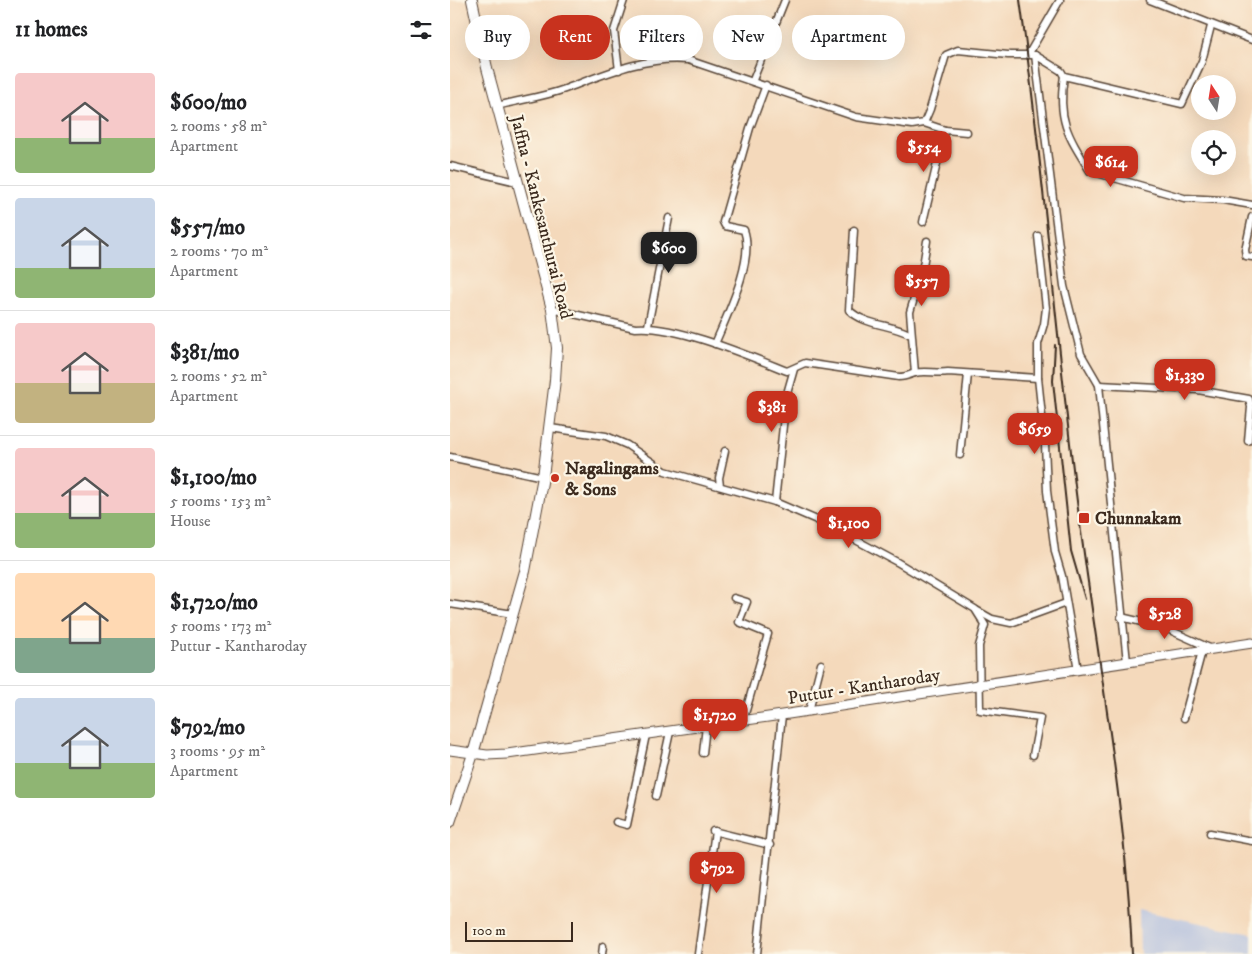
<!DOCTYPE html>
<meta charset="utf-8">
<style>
body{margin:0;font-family:"IM FELL DW Pica",serif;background:#f2f2f2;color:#202124;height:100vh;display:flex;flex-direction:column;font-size:19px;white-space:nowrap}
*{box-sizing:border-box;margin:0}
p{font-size:16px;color:#757577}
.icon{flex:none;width:28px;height:28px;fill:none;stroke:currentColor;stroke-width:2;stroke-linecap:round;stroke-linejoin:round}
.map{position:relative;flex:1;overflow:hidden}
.panel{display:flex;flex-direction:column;background:#fff;width:450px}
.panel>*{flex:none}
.banner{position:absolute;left:15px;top:15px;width:475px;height:45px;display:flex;gap:10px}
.needle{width:32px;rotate:348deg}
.tools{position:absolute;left:741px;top:75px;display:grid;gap:10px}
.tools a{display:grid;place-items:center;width:45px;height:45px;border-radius:50%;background:#fff;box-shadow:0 5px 20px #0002;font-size:25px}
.scale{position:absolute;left:15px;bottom:12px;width:108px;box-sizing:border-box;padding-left:5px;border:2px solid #3b2a1e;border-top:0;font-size:14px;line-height:18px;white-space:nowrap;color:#3b2a1e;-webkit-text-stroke:4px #fcf5e5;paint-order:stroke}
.price{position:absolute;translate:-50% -42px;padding:0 11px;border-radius:10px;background:#c8321e;color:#fff;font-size:16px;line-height:32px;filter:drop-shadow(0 1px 2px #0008)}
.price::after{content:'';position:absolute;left:50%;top:30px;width:15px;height:11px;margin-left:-8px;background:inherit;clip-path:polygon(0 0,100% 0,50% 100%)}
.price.on{background:#222;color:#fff}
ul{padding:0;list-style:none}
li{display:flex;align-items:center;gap:15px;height:125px;padding:0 15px}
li+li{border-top:1px solid #e0e0e0}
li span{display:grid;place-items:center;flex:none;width:140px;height:100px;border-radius:5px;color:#555}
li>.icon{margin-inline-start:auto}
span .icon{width:60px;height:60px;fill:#fffc;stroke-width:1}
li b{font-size:21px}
h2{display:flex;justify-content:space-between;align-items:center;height:60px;padding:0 15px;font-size:21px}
.pill{padding:0 18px;border-radius:22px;background:#fff;box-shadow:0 5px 20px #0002;font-size:18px;line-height:45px}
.pill.on{background:#c8321e;color:#fff}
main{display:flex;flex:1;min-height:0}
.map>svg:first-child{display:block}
</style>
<main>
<section class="panel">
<h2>11 homes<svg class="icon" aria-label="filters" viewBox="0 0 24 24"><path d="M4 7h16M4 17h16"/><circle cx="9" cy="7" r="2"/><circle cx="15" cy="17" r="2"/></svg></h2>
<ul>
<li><span style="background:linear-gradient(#f6c9c9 65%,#8fb573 0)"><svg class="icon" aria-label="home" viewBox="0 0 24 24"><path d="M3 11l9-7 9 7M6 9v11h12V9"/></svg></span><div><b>$600/mo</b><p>2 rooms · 58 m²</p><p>Apartment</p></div></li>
<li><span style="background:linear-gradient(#c9d6e8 70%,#8fb573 0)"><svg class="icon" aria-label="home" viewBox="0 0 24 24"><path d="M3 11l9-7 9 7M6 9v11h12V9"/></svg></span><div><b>$557/mo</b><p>2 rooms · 70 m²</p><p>Apartment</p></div></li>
<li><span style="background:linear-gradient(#f6c9c9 60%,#c2b280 0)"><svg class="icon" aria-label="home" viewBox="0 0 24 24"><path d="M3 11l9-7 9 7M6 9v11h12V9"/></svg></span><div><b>$381/mo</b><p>2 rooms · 52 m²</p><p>Apartment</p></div></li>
<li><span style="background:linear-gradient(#f6c9c9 65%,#8fb573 0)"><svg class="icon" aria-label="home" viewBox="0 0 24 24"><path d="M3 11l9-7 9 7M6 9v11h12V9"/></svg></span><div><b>$1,100/mo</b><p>5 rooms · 153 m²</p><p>House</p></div></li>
<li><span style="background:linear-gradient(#ffd9b3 65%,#7fa58c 0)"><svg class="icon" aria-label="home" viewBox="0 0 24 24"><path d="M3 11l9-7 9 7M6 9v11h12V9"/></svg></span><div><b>$1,720/mo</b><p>5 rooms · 173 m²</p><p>Puttur - Kantharoday</p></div></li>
<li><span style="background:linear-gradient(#c9d6e8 65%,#8fb573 0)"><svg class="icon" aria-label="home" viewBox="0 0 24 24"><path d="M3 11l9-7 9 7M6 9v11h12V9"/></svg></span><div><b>$792/mo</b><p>3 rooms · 95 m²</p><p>Apartment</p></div></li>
</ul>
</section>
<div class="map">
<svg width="802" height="954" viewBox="0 0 802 954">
<rect width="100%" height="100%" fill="#fcf5e5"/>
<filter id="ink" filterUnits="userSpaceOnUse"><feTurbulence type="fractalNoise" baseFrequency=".02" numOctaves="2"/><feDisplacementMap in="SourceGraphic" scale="10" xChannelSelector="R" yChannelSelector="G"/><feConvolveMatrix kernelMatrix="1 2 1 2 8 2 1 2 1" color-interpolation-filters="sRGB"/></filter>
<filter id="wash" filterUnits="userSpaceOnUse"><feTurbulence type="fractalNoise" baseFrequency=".0096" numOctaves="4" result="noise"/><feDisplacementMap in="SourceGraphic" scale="20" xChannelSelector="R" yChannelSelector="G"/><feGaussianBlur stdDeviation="1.12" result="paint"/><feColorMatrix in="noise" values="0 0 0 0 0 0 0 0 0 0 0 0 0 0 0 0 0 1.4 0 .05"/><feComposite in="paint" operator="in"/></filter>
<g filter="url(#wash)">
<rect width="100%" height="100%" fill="#f4d9bb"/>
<path fill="#bac4de" d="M689 910 802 934V954H690Z"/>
</g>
<g filter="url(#ink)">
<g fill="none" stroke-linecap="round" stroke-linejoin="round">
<defs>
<g id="minor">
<path d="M700 0 802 40"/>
<path d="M578 55 610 0"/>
<path d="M585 55 614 286 631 354 649 385 677 662"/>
<path d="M169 70 164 31 174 0"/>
<path d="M614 76C607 120 618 136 640 171L734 198 773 200 802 205"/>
<path d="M303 80 335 0"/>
<path d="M47 106C69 100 93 97 115 89 155 74 195 56 238 60L406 117 462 125 474 123 480 109 496 55 508 50 558 55H585L611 71 614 76 732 104 752 61 761 26"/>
<path d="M474 123 495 130 517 132"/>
<path d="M0 166 67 182"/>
<path d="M802 217 795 250 796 256 802 257"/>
<path d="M473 222 495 130"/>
<path d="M404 230 399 310C415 326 442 324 461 335"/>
<path d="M588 236 596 308 594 324 588 344V378L595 444 597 491 605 552 612 576 628 670"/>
<path d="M102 309 185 328C224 324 299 356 337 371L355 363 449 377C455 377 459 375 465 373 475 370 487 374 498 372L588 378"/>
<path d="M198 326 219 218"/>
<path d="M265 344C277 315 305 260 294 230L275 226 273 222 300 128 316 85"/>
<path d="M465 373 460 312 472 272 477 241"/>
<path d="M649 385 748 390 799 399 801 407 798 441"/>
<path d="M100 428 156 436 177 445 215 471 325 502 376 524 447 562 525 609 535 625 529 646 530 710 590 718 583 755"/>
<path d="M510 455 518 374"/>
<path d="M0 457 93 477"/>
<path d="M270 486 269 478 275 451"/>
<path d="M325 502 336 397 344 369"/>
<path d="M284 598 297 602 289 622 318 634 293 721"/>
<path d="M0 604 63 614"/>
<path d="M526 610 542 619 561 623 616 603"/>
<path d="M671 617 713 627 762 649"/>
<path d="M359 711 371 664"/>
<path d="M734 718 752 651"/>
<path d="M253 753 256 726"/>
<path d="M206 796 220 732"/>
<path d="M166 822 177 825 196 735"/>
<path d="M263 831 320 845"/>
<path d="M760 833 802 841"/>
<path d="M152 954 153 946"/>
<path d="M248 954 265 831"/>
<path d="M307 954 332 715"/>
</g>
<path id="secondary" d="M0 750 37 755 57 754 332 715 802 643"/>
<path id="primary" d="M0 822 23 754 75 571 93 477 105 380 107 348 102 309 37 68 22 0"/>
</defs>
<use href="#minor" stroke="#574436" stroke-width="9"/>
<use href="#secondary" stroke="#574436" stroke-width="11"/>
<use href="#primary" stroke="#574436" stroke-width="12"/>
<use href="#minor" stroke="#fff" stroke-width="6"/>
<use href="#secondary" stroke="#fff" stroke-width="9"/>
<use href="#primary" stroke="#fff" stroke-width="10"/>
<g stroke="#3b2a1e" stroke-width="2">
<path d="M570 0C595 177 607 355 631 532 650 673 676 812 682 954"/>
<path d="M605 345 603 381 621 551 635 599"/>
</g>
</g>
</g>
<g fill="#c8321e" stroke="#fcf5e5" stroke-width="2">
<circle cx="105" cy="478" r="5"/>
<rect x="628" y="512" width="12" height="12" rx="2.5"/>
</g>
<g text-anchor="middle" stroke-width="4.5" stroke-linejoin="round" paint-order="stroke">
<g font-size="18" fill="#3b2a1e" stroke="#fcf5e5">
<text transform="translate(92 217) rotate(76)" y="6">Jaffna - Kankesanthurai Road</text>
<text transform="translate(414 686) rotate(-9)" y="6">Puttur - Kantharoday</text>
</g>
<g font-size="18" font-weight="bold" fill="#3b2a1e" stroke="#fcf5e5" text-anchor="start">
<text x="115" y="474">Nagalingams<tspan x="115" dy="21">&amp; Sons</tspan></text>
<text x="645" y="524">Chunnakam</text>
</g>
</g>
</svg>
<div class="tools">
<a><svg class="needle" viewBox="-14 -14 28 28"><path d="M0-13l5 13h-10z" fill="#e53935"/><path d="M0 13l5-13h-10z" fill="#757577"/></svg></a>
<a><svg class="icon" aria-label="locate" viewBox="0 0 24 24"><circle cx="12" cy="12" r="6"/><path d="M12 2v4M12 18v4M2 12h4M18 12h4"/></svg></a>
</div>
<div class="scale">100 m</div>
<b class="price" style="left:474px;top:173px">$554</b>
<b class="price" style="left:661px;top:188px">$614</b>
<b class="price on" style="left:219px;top:274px">$600</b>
<b class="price" style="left:472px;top:307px">$557</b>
<b class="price" style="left:735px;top:401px">$1,330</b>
<b class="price" style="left:322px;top:433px">$381</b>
<b class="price" style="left:585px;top:455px">$659</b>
<b class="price" style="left:399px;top:549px">$1,100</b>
<b class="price" style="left:715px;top:640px">$528</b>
<b class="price" style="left:265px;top:741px">$1,720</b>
<b class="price" style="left:267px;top:894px">$792</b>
<div class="banner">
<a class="pill">Buy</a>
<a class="pill on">Rent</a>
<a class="pill">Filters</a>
<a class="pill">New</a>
<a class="pill">Apartment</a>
</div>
</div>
</main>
